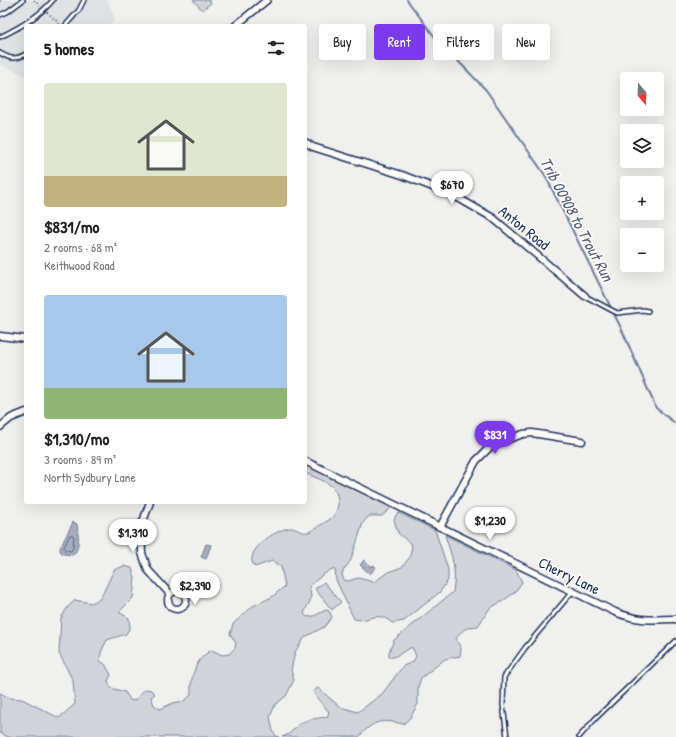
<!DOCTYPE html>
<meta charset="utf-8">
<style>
body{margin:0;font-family:"Patrick Hand",sans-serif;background:#f6f6f6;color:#222;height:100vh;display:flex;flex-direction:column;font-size:15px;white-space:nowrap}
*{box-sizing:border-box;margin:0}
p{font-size:13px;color:#767676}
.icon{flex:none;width:22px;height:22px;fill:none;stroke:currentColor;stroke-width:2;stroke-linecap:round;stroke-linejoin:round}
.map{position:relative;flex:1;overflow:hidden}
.side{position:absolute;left:24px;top:24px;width:283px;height:480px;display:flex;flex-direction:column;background:#fff;border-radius:4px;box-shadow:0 4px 16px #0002}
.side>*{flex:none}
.hud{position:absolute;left:319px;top:24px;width:297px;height:36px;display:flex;gap:8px}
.needle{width:26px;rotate:161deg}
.fabs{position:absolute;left:620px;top:72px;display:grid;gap:8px}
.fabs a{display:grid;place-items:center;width:44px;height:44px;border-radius:4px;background:#fff;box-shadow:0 4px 16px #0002;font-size:20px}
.price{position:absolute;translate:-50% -34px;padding:0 9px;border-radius:14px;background:#fff;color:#222;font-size:13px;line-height:26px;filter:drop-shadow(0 1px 2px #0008)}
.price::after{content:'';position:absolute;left:50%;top:24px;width:12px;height:9px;margin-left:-6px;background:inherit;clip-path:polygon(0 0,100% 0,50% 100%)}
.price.selected{background:#7c3aed;color:#fff}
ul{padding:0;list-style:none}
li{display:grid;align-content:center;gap:8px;height:212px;padding:0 20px}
li span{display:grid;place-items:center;height:124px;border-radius:4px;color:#555}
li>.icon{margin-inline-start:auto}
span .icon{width:72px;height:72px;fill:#fffc;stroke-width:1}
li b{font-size:17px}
h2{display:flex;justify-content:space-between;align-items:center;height:48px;padding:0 20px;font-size:17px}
.tag{padding:0 14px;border-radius:4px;background:#fff;box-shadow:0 4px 16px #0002;font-size:14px;line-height:36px}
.tag.selected{background:#7c3aed;color:#fff}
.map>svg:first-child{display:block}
</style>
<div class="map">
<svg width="676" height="737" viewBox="0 0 676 737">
<rect width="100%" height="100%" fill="#f0f0ee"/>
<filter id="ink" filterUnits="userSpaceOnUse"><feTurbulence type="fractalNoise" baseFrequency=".025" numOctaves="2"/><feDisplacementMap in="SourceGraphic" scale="8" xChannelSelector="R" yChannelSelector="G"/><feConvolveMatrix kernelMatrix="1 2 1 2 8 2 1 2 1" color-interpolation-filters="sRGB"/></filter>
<g filter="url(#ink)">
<path fill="#e0e2e3" d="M0 0H108L115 20 106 26H26V76L0 65Z"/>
<g fill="#d0d3d8" stroke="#76819b">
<path d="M193 0H209L211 3 202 10Z"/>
<path d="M305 464 390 506V509L382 516H369L363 523 351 560 343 571 342 575 344 580 348 581 358 578 374 582 388 572 402 567 410 557 412 545 398 533 394 520 396 515 399 513 435 530 448 569V580L440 592 404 621 392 623C376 609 369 623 354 619L336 580 335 570 332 569 321 576 309 587C314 602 308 601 304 614L307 617 314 616 326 610 329 611 332 617 324 627 305 637 295 652 291 670 294 680 286 696 275 705 270 717 273 731 276 736 279 737H8L0 733V693L10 698 22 699 59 718 75 704 73 681 59 653 61 618 68 607 75 600 91 603 100 599 114 570 124 566 132 568 135 578 133 598 120 611V613L129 618 130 627 126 634 107 640 101 652 100 661 105 664 111 675 108 681 111 688 125 692 131 701 135 700 145 689 151 690 155 694 151 697 154 705 160 709 173 703 184 701 191 695C190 678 195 658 212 650L222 655 229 654 235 648 236 643 230 634 233 624 253 606 272 597 285 586 281 567 272 561 255 567C241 552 277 528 291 528 297 528 301 534 308 532 312 531 315 528 319 526 322 524 326 522 329 520 341 511 341 494 330 485 324 480 313 477 305 473Z"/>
<path d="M445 535 516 570 522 582 515 592 503 601 490 608 478 626C467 627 461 629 456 640L461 648 460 656 445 659 421 678 418 687V704L410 718 403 724C381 719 374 720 359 737H282C292 734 293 728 301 723 308 719 319 718 327 717L329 712C324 705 316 699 313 691L318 688 340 707 358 712 382 694 403 666 413 662 416 656 412 647 394 657H389V652L394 640 453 592C457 569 452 557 445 535Z"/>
<path d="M324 582 341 602 332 610 315 589Z"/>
</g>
<g fill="#a7adbd" stroke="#6f7b97">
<path d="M73 522 77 524C78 533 81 548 73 555L63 554 60 551V548Z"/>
<path d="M206 544 211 545 206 559 201 557Z"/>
<path d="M364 560 371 567 373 565 376 567 370 574 360 565Z"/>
</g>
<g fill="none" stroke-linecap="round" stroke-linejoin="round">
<path stroke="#536184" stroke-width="1" d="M70 535H72L74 536 73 548 71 551 65 550 64 548Z"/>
<path stroke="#6f7b97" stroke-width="2" d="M407 0 434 36 486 90 545 175 622 330 656 408 676 424"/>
<defs>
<g id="service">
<path d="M0 15 7 12 23 0"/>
<path d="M65 26 79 10 84 0"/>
<path d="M0 37C19 28 39 17 53 0"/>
<path d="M0 53C10 59 15 60 26 54"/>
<path d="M585 296 617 313 643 310 648 311"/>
<path d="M507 737 503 705 504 677 525 648 572 592"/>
<path d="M579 737 595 719 676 641"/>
</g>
<g id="minor">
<path d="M235 26 267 0"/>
<path d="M305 142 313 147 402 175 453 195 493 218 585 296"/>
<path d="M0 336 26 339"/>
<path d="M0 427 11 418 26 412"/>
<path d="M305 461 615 612C637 621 652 620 676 619"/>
<path d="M150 502 141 527 142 553 148 570 170 594"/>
<path d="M440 527 476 461 489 448 506 440 523 434 532 433 582 441"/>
<circle cx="177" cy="600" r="9"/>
</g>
</defs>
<use href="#service" stroke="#1b2f5e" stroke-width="6"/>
<use href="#minor" stroke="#1b2f5e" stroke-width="9"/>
<g stroke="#1b2f5e" stroke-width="1.5" stroke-dasharray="1 3" stroke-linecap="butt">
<path d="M34 0 40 6"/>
<path d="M0 1 2 0"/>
<path d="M47 12 61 25"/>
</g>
<use href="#service" stroke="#fdfcf7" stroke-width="3"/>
<use href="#minor" stroke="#fdfcf7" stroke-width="6"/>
</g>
</g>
<g text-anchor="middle" stroke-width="3.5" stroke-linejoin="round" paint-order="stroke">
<g font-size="15" fill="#1b2f5e" stroke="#fdfcf7">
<text transform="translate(524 228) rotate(39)" y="5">Anton Road</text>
<text transform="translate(569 576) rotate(26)" y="5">Cherry Lane</text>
</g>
<g font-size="16" font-style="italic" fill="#4c5b7f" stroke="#fdfcf7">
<text transform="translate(577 219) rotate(62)" y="6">Trib 00908 to Trout Run</text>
</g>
</g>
</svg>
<div class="fabs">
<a><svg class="needle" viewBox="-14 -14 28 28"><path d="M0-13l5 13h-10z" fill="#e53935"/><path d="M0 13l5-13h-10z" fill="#767676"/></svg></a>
<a><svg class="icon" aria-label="layers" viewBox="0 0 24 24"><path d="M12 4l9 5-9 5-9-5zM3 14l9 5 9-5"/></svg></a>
<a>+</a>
<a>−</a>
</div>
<b class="price" style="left:452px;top:205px">$670</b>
<b class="price selected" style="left:495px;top:455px">$831</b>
<b class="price" style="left:490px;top:541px">$1,230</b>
<b class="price" style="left:133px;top:553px">$1,310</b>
<b class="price" style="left:195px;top:606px">$2,390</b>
<div class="hud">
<a class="tag">Buy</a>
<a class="tag selected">Rent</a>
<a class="tag">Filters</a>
<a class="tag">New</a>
</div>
<section class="side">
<h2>5 homes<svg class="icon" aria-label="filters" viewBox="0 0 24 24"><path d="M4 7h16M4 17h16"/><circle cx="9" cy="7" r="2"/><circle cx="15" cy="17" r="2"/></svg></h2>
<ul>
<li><span style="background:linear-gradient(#dfe7d0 75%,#c2b280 0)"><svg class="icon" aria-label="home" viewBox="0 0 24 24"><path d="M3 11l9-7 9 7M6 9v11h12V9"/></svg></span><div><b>$831/mo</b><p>2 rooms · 68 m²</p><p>Keithwood Road</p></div></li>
<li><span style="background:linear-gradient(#a9c7e8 75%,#8fb573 0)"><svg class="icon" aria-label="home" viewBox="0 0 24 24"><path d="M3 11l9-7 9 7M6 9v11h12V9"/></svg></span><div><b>$1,310/mo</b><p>3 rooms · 89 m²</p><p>North Sydbury Lane</p></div></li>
</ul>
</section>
</div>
